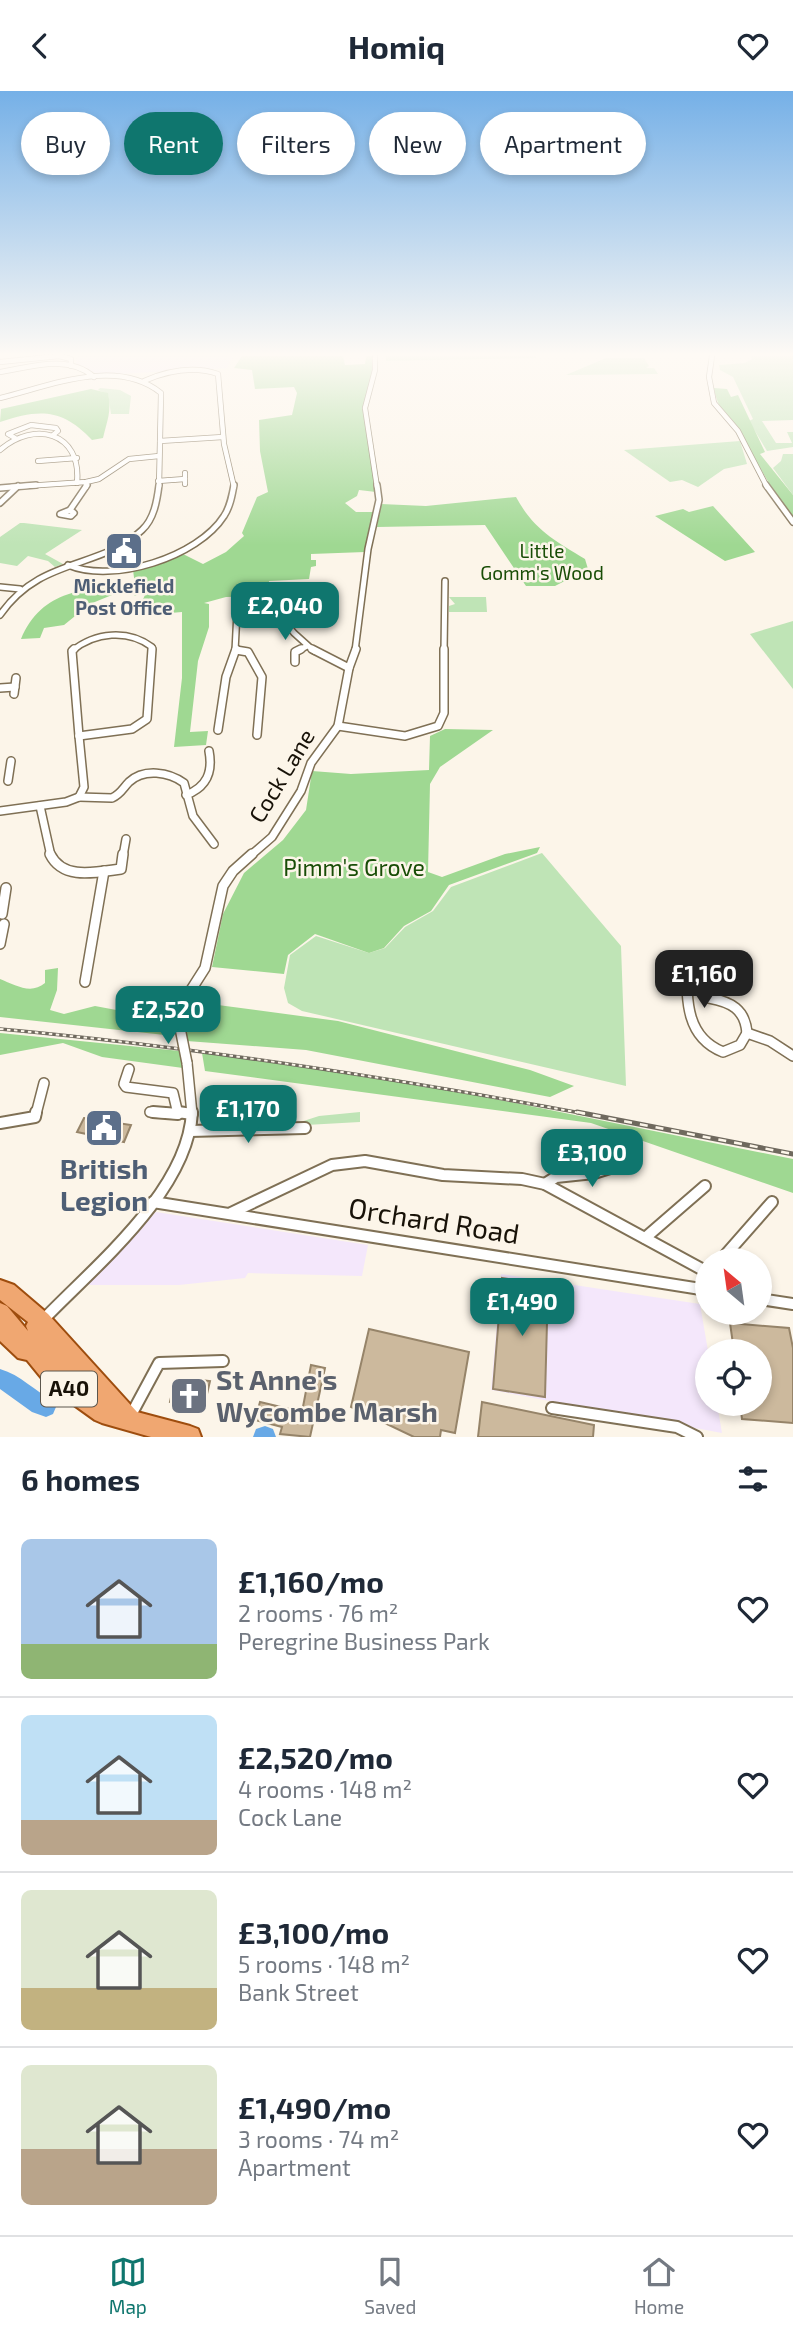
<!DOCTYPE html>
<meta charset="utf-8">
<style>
body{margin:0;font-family:"Exo 2",sans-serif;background:#f6f6f7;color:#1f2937;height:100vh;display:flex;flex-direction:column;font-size:26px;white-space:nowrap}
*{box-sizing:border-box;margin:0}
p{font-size:23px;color:#747a83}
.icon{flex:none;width:38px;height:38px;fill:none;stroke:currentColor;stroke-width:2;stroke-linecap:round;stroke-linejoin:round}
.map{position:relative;height:1346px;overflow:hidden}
.drawer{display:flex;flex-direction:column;background:#fff;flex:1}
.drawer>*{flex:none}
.top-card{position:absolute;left:21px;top:21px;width:752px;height:63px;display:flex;gap:14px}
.needle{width:46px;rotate:331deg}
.fabs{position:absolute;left:695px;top:1157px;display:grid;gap:14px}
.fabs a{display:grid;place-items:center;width:77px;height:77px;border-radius:50%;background:#fff;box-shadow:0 4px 10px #0003;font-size:35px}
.price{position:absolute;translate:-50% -60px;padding:0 16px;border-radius:14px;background:#0f766e;color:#fff;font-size:23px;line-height:46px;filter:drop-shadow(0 2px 4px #0008)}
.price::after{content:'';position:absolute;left:50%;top:42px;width:21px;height:16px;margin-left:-10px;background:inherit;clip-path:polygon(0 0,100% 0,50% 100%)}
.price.selected{background:#222;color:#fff}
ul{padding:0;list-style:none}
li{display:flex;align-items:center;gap:21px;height:175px;padding:0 21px}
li+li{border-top:2px solid #e0e1e3}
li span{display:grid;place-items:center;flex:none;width:196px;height:140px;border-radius:10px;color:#555}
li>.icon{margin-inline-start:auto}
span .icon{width:84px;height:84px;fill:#fffc;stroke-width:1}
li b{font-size:30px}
h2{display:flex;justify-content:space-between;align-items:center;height:84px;padding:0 21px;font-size:30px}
.pill{padding:0 24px;border-radius:32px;background:#fff;box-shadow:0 4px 10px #0003;font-size:24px;line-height:63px}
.pill.selected{background:#0f766e;color:#fff}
header{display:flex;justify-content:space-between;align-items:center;height:91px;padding:0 21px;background:#fff;font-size:32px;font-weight:700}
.tabs{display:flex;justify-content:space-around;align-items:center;height:98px;border-top:2px solid #e0e1e3;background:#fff;font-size:19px;color:#747a83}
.tabs a{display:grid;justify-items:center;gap:4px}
.tabs .selected{color:#0f766e}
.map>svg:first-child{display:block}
</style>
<header><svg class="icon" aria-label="back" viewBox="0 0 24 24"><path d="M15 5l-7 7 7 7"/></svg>Homiq<svg class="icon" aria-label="heart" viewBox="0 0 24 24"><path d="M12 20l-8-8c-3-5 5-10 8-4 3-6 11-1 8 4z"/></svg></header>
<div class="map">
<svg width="793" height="1346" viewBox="0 0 793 1346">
<rect width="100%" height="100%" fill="#fcf5e9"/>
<g fill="#f4e7fb">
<path d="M77 265H226L233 266 227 277 100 284 76 273Z"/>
<path d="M156 1121 368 1154 362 1185 248 1182 245 1187 179 1194H86Z"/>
<path d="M501 1183 700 1213 708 1260 707 1312 717 1313 722 1342 491 1299Z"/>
</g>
<g fill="#bfe4b6">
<path d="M386 265H535L537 267 386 270Z"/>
<path d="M751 265H793V329L762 330 776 352H792L787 341H793V356L767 360 749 330 753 328 733 286 720 279 719 274 745 272 752 268Z"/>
<path d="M606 267H644L649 275 646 277H654L658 283 566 284Z"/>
<path d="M100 297 120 299 131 305 129 323H111L108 303 98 299Z"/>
<path d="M740 350 747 373 724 378 698 396 682 389 670 391 624 359Z"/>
<path d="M783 363H793V404L773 377 781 370Z"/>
<path d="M20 432H24L82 439 45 463 63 473 55 476 48 470 28 465 17 475 0 472V446Z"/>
<path d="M449 506H486L487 521H449V515L455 513Z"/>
<path d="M793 530V598L750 543Z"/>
<path d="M542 762 621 855 626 995 302 920 288 912 284 897 290 864 316 845 369 862 385 857 405 836 433 820 451 796Z"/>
<path d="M360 1021V1031L288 1035 319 1025Z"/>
</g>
<g fill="#9fd892">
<path d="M242 265H343L345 274 365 273 366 265H373L375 278 363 316 376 401 359 399 357 405 345 412 356 421H376L365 461 311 463V469H316V475L311 476 309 488 269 490 268 505 226 506 204 512 209 513V536L198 570 190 641 208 640 206 654 174 656 182 587V521L147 524 141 513 148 497 135 505 129 497 90 513 64 534 44 537 40 547 21 548C42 498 86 497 135 494L133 479 183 463 203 473 226 461 244 445 242 442 257 406 268 401 260 360 259 329 292 324 297 302 294 296 255 298 252 279 234 277Z"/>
<path d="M714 297 727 298 731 306 738 304 765 361 760 363 793 404V428C774 404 762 379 746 353 734 334 717 320 714 297Z"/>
<path d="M91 298 108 302C112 320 107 330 103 347L92 349C62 317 39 318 0 331L1 318Z"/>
<path d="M516 406C534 439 554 449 585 468L588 478 555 495H526L485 434 377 436 381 413 426 415Z"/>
<path d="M713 415 755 461 725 470 655 425 683 418 689 421Z"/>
<path d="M445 638 493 639 440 676 430 693 428 781 442 786 505 763 540 756 537 762 449 794 431 820 404 835 384 857 369 862 315 843 288 864 284 883 212 876 223 823 244 782 283 749 306 719 312 680 351 683 429 679 430 645Z"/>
<path d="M58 877 57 899 50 919 64 923 95 915 175 930 174 945 0 926V888C15 894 31 904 45 892V879Z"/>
<path d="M195 911 338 930 530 979 574 995 550 1006 306 959 187 950 185 923Z"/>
<path d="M0 942 180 960 183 977 102 966 63 952 0 964Z"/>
<path d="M202 962 396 988 793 1068V1102L591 1032 205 980Z"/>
</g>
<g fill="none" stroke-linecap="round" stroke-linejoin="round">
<g fill="#68a9e6" fill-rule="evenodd">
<path d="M0 1278C21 1284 34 1300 53 1309L56 1316 53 1323 46 1326 32 1321 0 1298Z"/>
<path d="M265 1335 273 1338 276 1346H253L256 1338Z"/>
</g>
</g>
<g fill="#ccb99d" stroke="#968469" stroke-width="2">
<path d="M84 1027 131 1034 124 1051 77 1041Z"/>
<path d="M502 1187 548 1194 545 1306 493 1298Z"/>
<path d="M730 1232 789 1237 793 1257V1332L742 1328 740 1312H760V1260H734Z"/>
<path d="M369 1238 469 1261 455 1342 441 1339 440 1346H414L351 1316Z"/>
<path d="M311 1274 325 1277 310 1346 280 1343 282 1336 255 1329 260 1311 302 1321Z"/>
<path d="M192 1288 210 1290 204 1316 170 1311 173 1297 190 1299Z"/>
<path d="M482 1311 594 1334 593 1346H478Z"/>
</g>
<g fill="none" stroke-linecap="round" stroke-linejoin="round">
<defs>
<g id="minor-far4">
<path d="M375 265V279L365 317 377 396"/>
<path d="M712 265 709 286 714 312 738 340 767 396"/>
<path d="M0 271 59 265 71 268V275"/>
<path d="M0 281C31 276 68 263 94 286"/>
<path d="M144 290C167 280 194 275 218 283L224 353 234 396"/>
<path d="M0 307C50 295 116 266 161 302L159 396"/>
<path d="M15 347 8 343 31 334 56 337 58 340 53 344"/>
<path d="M160 350 223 346"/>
<path d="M0 359C34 329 82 341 77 392"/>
<path d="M38 370 77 367"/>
<path d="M185 382V393"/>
<path d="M158 390 185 388"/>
<path d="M86 391V396"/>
<path d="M11 396 86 391 99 388 129 368 159 365"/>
</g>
<g id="minor-far3">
<path d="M766 394 793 431"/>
<path d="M0 397 36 394"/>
<path d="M0 412 18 395"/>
<path d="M70 419 74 422 71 425 60 423Z"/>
<path d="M70 419 87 394"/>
<path d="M68 474C113 493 198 466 224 425 230 416 232 405 234 394"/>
<path d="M0 496 20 498"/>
<path d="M0 524C41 465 100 479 142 439 154 428 157 410 159 394"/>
<path d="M236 559 240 560"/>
<path d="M72 560C95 541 128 538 152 556V560"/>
<path d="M235 560 237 521C246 510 256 510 269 512L294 542 314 560"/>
<path d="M298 560 307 555"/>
<path d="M355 560 368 458 379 409 377 394"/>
<path d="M444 560 445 490"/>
</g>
<g id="minor-far2">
<path d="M74 558 72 560 79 645"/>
<path d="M312 558 349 577"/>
<path d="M236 559 248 561 262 586 257 644"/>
<path d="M295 571V561L301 558"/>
<path d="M0 597 15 596"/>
<path d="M14 603 16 587"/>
<path d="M338 635 405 645 438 635 444 622V558"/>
<path d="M218 639 226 586 236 558"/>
<path d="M79 645 132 638 147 628 152 558"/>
<path d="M8 690 11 670"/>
<path d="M186 704C207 696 213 681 209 660"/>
<path d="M79 706 112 707C121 703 123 697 129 691 144 677 169 681 184 692L193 725 214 753"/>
<path d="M40 715 51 765"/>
<path d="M0 720 66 711 79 706 84 696 79 645"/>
<path d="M123 765 126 748"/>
<path d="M250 765 272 746 301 700 311 672 338 635 349 577 356 558"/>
</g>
<g id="minor-far1">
<path d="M50 763C63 790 97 781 121 778L123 763"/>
<path d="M2 823 6 797"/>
<path d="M0 853 4 833"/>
<path d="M687 867C687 904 683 945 723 961L740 954 747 942"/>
<path d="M85 891 104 780"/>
<path d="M709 907C731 911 745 918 747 942"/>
<path d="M179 932 184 910 205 877 223 795 233 780 252 763"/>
<path d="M747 942 770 950 793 965"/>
<path d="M187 972 192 1023"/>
<path d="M129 978 124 993 126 996 173 1002 178 1023"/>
<path d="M150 1021 178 1023"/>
<path d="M36 1023 44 992"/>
</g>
<g id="minor">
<path d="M153 1021 178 1023"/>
<path d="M178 1021 192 1023"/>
<path d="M0 1032 35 1026 36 1021"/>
<path d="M190 1040 305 1037"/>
<path d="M545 1093 556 1086 594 1082 626 1072"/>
<path d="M153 1111 707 1199"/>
<path d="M231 1122 332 1074 365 1070 443 1084 522 1088 545 1093 707 1181"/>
<path d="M645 1147 705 1095"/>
<path d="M721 1169 772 1111"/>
<path d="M760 1208 793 1213"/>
<path d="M43 1229C95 1175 188 1100 192 1021"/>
<path d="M552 1317 677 1336 697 1346"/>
<path d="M131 1324 159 1272 223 1270"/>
</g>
<path id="primary" d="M0 1189 14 1194 48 1223 137 1321 190 1335 198 1338 201 1346H151L102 1332 95 1329 49 1296 27 1269 18 1267 0 1250V1212L7 1215 28 1240 26 1235 28 1231 0 1209Z"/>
</defs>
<use href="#minor-far4" stroke="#7f7055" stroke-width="6"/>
<use href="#minor-far3" stroke="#7f7055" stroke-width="8"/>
<use href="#minor-far2" stroke="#7f7055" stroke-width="10"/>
<use href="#minor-far1" stroke="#7f7055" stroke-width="12"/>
<use href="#minor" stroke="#7f7055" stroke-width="14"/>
<use href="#primary" stroke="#9e4d0e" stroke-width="4"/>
<use href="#minor-far4" stroke="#fff" stroke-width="4.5"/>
<use href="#minor-far3" stroke="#fff" stroke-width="5"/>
<use href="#minor-far2" stroke="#fff" stroke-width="7"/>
<use href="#minor-far1" stroke="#fff" stroke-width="9"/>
<use href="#minor" stroke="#fff" stroke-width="10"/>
<use href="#primary" fill="#f0a771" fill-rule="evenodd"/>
<defs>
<path id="rail-far1" d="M0 938C197 956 392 987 586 1023"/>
<path id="rail" d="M577 1021 793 1063"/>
</defs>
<use href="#rail-far1" stroke="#6f695e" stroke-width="3.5"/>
<use href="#rail" stroke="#6f695e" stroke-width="5"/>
<use href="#rail-far1" stroke="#fcf5e9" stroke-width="2" stroke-dasharray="3.5" stroke-linecap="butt"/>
<use href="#rail" stroke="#fcf5e9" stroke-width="2.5" stroke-dasharray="8" stroke-linecap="butt"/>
<defs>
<path id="minor-bridge" d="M179 932 187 972"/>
</defs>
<use href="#minor-bridge" stroke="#7f7055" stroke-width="12" stroke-linecap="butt"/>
<use href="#minor-bridge" stroke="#fff" stroke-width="9"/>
</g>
<linearGradient id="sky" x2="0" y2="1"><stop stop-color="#75b0e7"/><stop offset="0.58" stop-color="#fefaf5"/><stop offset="1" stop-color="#fefaf5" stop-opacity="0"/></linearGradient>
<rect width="793" height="454" fill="url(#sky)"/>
<defs>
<symbol id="civic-square" viewBox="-11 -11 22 22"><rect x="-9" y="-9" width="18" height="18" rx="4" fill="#5c6f8a" stroke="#fcf5e9"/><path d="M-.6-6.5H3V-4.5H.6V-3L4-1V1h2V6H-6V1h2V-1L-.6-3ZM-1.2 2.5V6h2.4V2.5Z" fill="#fff"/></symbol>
<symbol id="church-square" viewBox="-11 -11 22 22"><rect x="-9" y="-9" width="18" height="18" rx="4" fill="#6b7280" stroke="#fcf5e9"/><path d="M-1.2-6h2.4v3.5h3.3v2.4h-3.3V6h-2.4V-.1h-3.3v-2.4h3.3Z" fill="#fff"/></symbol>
</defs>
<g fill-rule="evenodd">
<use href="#civic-square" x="102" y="438" width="44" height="44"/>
<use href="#civic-square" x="82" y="1015" width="44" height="44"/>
<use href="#church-square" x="167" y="1283" width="44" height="44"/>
</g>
<g text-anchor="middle" stroke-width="5" stroke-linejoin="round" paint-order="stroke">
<g font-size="19" fill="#184d06" stroke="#fcf5e9">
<text x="542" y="467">Little<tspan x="542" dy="22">Gomm's Wood</tspan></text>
</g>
<g font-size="19" font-weight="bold" fill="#4e5e75" stroke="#fcf5e9">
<text x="124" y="502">Micklefield<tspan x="124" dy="22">Post Office</tspan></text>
</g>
<rect fill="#fcf5e9" stroke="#5c564c" stroke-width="2" x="41" y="1280.5" width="56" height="35" rx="5"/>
<g font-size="21" font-weight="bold" fill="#181208">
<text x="69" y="1305">A40</text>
</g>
<g font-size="23" fill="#181208" stroke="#fcf5e9">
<text transform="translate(282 685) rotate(-59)" y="8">Cock Lane</text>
</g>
<g font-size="23" fill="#184d06" stroke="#fcf5e9">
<text x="354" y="785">Pimm's Grove</text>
</g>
<g font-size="28" font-weight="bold" fill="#4e5e75" stroke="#fcf5e9">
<text x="104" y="1088">British<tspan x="104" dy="32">Legion</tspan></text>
</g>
<g font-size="28" fill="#181208" stroke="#fcf5e9">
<text transform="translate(434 1130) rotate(9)" y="10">Orchard Road</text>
</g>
<g font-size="28" font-weight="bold" fill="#5b616d" stroke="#fcf5e9" text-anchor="start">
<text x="216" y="1299">St Anne's<tspan x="216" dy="32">Wycombe Marsh</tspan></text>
</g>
</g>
</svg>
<div class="fabs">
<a><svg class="needle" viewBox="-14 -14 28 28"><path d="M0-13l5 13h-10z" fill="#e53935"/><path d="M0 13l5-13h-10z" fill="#747a83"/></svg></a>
<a><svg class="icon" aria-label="locate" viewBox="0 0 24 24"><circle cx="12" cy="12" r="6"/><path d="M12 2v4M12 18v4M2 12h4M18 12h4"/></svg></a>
</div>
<b class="price" style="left:285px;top:551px">£2,040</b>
<b class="price selected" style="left:704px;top:919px">£1,160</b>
<b class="price" style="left:168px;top:955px">£2,520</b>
<b class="price" style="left:248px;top:1054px">£1,170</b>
<b class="price" style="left:592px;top:1098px">£3,100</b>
<b class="price" style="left:522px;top:1247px">£1,490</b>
<div class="top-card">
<a class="pill">Buy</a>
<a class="pill selected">Rent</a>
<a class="pill">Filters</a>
<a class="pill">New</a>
<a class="pill">Apartment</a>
</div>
</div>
<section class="drawer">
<h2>6 homes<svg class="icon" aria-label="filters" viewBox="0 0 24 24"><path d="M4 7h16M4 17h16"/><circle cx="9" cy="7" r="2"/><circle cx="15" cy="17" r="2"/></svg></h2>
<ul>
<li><span style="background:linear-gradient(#a9c7e8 75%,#8fb573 0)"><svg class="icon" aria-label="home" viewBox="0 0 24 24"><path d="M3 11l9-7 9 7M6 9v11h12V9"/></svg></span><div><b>£1,160/mo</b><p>2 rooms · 76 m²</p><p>Peregrine Business Park</p></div><svg class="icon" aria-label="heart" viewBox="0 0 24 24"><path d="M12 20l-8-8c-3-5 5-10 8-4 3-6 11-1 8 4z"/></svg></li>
<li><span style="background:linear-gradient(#bfe0f5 75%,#b9a48a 0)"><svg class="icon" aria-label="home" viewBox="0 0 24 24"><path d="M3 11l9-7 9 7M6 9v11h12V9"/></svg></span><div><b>£2,520/mo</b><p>4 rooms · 148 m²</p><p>Cock Lane</p></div><svg class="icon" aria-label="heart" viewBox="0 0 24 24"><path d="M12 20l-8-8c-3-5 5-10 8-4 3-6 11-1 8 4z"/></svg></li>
<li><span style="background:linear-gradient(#dfe7d0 70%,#c2b280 0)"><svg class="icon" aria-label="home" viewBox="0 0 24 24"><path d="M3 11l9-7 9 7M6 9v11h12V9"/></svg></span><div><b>£3,100/mo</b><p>5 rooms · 148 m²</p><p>Bank Street</p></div><svg class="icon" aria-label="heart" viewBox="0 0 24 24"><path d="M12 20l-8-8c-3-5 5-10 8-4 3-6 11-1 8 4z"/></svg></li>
<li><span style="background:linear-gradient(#dfe7d0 60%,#b9a48a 0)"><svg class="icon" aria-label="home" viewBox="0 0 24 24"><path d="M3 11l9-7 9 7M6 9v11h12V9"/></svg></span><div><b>£1,490/mo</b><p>3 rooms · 74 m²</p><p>Apartment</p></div><svg class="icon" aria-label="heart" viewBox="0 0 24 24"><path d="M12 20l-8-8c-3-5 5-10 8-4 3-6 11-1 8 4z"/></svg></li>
</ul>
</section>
<nav class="tabs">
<a class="selected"><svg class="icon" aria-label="map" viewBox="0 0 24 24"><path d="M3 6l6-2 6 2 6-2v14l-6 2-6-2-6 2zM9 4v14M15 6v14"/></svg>Map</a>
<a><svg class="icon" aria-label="saved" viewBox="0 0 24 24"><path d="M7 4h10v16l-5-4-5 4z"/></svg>Saved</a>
<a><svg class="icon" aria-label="home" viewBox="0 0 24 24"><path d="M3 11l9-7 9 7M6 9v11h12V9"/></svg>Home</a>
</nav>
